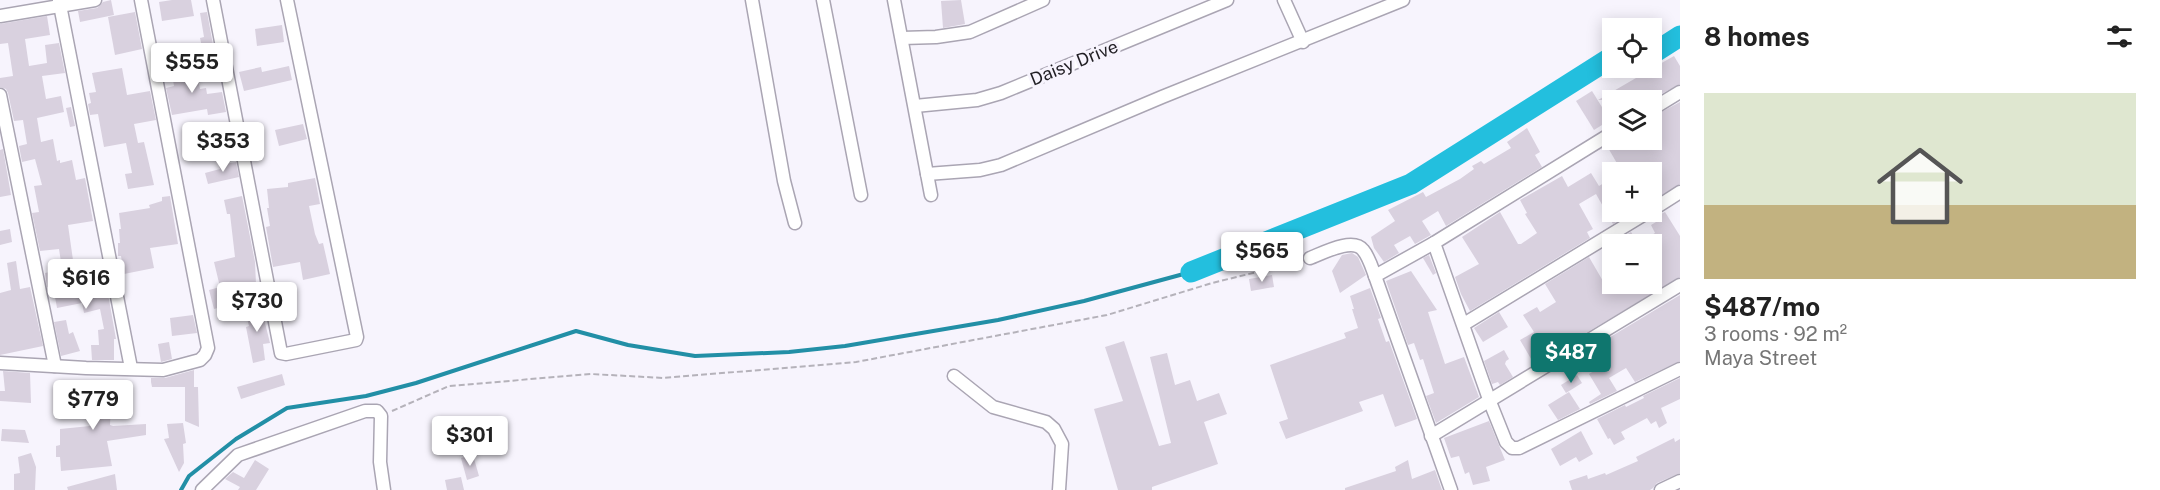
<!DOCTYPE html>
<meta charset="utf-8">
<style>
body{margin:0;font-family:"Public Sans",sans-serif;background:#f6f6f6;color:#222;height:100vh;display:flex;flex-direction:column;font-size:22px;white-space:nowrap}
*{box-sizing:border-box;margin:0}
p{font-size:20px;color:#767676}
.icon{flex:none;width:33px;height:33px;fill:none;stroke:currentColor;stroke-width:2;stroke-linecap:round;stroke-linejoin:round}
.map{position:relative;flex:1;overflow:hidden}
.sheet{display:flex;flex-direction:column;background:#fff;width:480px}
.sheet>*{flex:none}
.fabs{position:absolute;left:1602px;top:18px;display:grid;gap:12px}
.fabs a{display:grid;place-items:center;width:60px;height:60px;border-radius:0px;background:#fff;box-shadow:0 3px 15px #0003;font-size:30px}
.price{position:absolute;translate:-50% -51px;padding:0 14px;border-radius:6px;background:#fff;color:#222;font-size:20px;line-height:39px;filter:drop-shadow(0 2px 3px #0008)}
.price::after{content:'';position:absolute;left:50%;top:36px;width:18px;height:14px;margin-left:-9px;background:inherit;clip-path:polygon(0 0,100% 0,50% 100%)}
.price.current{background:#0f766e;color:#fff}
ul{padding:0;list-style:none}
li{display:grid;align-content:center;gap:12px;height:318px;padding:0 24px}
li+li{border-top:2px solid #e0e0e0}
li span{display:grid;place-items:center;height:186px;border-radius:0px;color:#555}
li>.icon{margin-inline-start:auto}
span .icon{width:108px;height:108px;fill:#fffc;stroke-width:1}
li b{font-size:26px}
h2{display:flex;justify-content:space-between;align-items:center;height:72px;padding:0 24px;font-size:26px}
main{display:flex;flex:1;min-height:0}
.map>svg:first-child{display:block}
</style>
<main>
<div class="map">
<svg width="1680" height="490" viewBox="0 0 1680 490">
<rect width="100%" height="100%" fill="#f7f4fd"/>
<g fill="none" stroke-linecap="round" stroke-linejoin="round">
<path stroke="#228fa6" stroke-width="4" d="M181 490 189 476 236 439 287 408 366 396 416 383 576 331 628 345 695 356 789 352 845 346 998 320 1084 301 1191 272"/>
<g stroke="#23bfde" stroke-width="21">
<path d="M1652 54 1680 36"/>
<path d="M1191 272 1411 184 1612 57"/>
</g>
</g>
<g fill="#d9d1df">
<path d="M111 0 114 15 80 22 78 11 97 8 103 2Z"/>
<path d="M172 0H191L194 16 162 21 159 2Z"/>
<path d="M961 0 965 24 943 28 941 1Z"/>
<path d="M135 12 142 49 115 55 108 17Z"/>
<path d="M207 12 214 50 203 52 200 38 204 37 200 13Z"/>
<path d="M47 16 50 35 25 39 29 66 47 63 45 45 59 43 65 73 42 76 46 99 61 96 64 112 37 118 41 142 53 139 57 161 60 160V163L72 160 76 180 85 178 93 221 68 225 73 260 61 262 59 249 40 251 32 213 39 212 34 186 42 185 35 159 22 162 19 146 27 144 23 120 14 121 8 93 6 89 0 87V78L13 76 8 43 0 44V24Z"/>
<path d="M282 25 284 42 257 46 255 29Z"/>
<path d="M1652 53 1658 65 1674 56 1680 66V84L1650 100H1598L1636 78 1632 71 1639 68H1652Z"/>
<path d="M195 64 200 89 206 88 207 94 222 92 226 112 208 115 207 109 172 115 166 88 174 86 171 68Z"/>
<path d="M289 66 292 80 244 91 239 72 261 67 262 72Z"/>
<path d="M122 68 127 95 150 91 156 120 134 124 138 143 144 142 154 185 128 189 125 174 132 173 126 143 104 147 98 114 90 115 88 104 91 103 89 93 96 92 92 73Z"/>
<path d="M1592 91 1610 120 1594 130 1576 101Z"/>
<path d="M1680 102V184L1652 201V172H1622L1607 146 1617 140H1635L1638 144 1645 140H1652V136L1657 132 1652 123V117Z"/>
<path d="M71 107 75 126 70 127 66 108Z"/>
<path d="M303 124 307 139 279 146 275 130Z"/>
<path d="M1527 128 1540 152 1535 155 1542 167 1446 226 1438 211 1422 221 1431 235 1415 244 1410 236 1394 245 1399 253 1384 262 1374 248 1371 237 1395 221 1388 210 1423 192 1426 197 1460 179 1474 169 1472 166 1481 161 1484 164 1511 148 1507 142Z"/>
<path d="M3 149 11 195 0 197V150Z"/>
<path d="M236 162 239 177 208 184 205 173 220 169 219 165Z"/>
<path d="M1591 173 1599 186 1612 178V212H1633L1613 224 1596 194 1579 204 1593 229 1587 232 1590 238 1470 311 1461 294 1455 277 1479 264 1462 237 1500 212 1518 244H1521L1537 233 1525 214 1527 213 1520 200 1562 176 1568 187Z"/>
<path d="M315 178 320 204 309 206 315 234 319 244 323 243 330 274 303 280 300 262 273 267 266 227 270 226 267 208H269L267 189 288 187V183Z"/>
<path d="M170 196 178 244 150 248 154 268 124 274 121 256H118V243H120L119 229H121L119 213 150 208 149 205 162 201V197Z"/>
<path d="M242 196 255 262 256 284 236 285 240 302 214 309 209 290 220 287 214 262 235 257 230 214H227L224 200Z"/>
<path d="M1665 212 1680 236V277L1534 364 1520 340 1534 332 1523 315 1537 307 1540 312 1556 302 1545 284 1589 257 1607 288 1614 284H1652V244H1625L1621 238 1631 232 1638 243 1655 233 1651 225 1656 222 1653 218Z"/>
<path d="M10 229 12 242 0 245V231Z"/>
<path d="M1301 243 1303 254 1275 262 1272 251Z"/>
<path d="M1352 253 1358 257 1366 275 1340 293 1332 271 1342 255Z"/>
<path d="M1429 255 1436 273 1433 275 1423 258Z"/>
<path d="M16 261 20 289 30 287 43 346 0 355V293L11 290 7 263Z"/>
<path d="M69 268 73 290 92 286 95 297 108 294 116 339H114V360H92L91 345H99L98 330 104 329 100 309 84 313 82 303 57 308 53 286 47 287 45 273Z"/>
<path d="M1411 271 1437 310 1428 312 1445 364 1464 357 1479 397 1436 423 1426 396 1434 393 1423 359 1420 360 1414 343 1408 345 1386 281Z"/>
<path d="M1272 275 1274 287 1251 291 1249 279Z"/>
<path d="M1370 288 1381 318 1378 319 1386 342 1389 341 1417 419 1395 427 1383 394 1359 402 1363 411 1286 439 1279 422 1288 419 1270 365 1346 338 1344 333 1358 328 1352 309H1354L1350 296Z"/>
<path d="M1680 295V361L1635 382 1626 368 1609 378 1617 391 1590 404 1589 402 1601 394 1589 374 1603 366 1592 348Z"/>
<path d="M263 305 266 318 264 319 270 343 263 344 265 360 253 363 246 327 249 326 245 310Z"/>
<path d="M1499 312 1508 327 1483 342 1474 328Z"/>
<path d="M193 315 197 333 172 336 170 318Z"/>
<path d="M66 320 69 334 73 332 80 351 61 356 54 322Z"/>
<path d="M1124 341 1159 446 1171 443 1150 357 1167 353 1175 385 1190 380 1197 401 1219 393 1227 414 1204 422 1218 464 1152 487V490H1118L1094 409 1123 401 1105 347Z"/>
<path d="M169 342 172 359 161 362 158 344Z"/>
<path d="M1504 350 1509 359 1506 361 1505 364 1513 377 1500 385 1498 382 1492 384 1484 361Z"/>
<path d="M194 370V387H198L199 427 185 421V387H152L151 382V378H165Z"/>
<path d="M3 371 30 373 31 403 0 401V391H5Z"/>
<path d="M282 374 285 385 241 399 237 387Z"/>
<path d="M1577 375 1582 383 1566 393 1561 385Z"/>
<path d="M1680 378V399L1661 408 1667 423 1659 428 1656 421 1651 424 1647 418 1621 432 1625 439 1614 445 1610 438 1608 439 1597 419 1625 405 1626 407 1644 398 1643 396Z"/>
<path d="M75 381 112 382 110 425 113 426 146 424V435L107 441 112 466 61 471 60 457H56V446L60 445V429L90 426 91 397 74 396Z"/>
<path d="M1569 392 1580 409 1558 420 1548 405Z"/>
<path d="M1489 421 1505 460 1486 467 1490 481 1473 485 1469 472 1465 474 1459 456 1451 458 1444 438Z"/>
<path d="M183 423 186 443 183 444 184 463 179 472 164 439 169 438 167 424Z"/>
<path d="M2 429 25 430 29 443 1 441Z"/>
<path d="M1581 431 1593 454 1579 462 1576 457 1560 466 1551 449Z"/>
<path d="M1674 438 1675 442 1680 439V473L1657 483 1653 488 1650 490H1572L1569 481 1587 475 1588 479 1605 473 1606 475 1638 461 1636 457Z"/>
<path d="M31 453 36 467 35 490H14V474L20 473 18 457Z"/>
<path d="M473 455 479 476 467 480 461 458Z"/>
<path d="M255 460 269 469 256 490H238L240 487 225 479 233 472 244 478Z"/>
<path d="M1408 460 1412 479 1435 470 1442 490H1345V488L1396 471 1395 467Z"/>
<path d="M115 474 117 490H68L67 487Z"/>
<path d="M461 477 464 490H447L445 480Z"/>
</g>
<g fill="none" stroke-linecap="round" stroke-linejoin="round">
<defs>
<g id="minor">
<path d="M59 0 131 368"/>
<path d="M213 0 281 353 286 354 356 340 357 337 287 0"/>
<path d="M752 0 784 181 795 223"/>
<path d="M823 0 861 195"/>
<path d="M894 0 931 195"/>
<path d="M1284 0 1303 42"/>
<path d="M0 16 95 0"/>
<path d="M902 38 936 37 970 32 1043 0"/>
<path d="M0 95 55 366"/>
<path d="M915 106 977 100 1001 93 1227 0"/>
<path d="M1652 109 1680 92"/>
<path d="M927 174 980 170 1001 165 1162 97 1403 0"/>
<path d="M1652 210 1680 192"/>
<path d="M1434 243 1490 402 1506 442 1512 448H1519L1680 369"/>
<path d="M1310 258C1323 253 1353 237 1363 250 1369 257 1372 268 1375 276L1451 490"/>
<path d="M1375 276 1434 243 1612 133"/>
<path d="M1464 324 1648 212"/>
<path d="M0 363 86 368 163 370 200 360 205 355 208 348 141 0"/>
<path d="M954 376 993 407 1046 422 1054 429 1062 444 1059 490"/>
<path d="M1431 436 1680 285"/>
<path d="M202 490 238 455 365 411H377L381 416 380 462 384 490"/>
<path d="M1661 490 1680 481"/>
</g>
</defs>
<use href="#minor" stroke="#aaa5b3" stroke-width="15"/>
<path stroke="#b5b2ba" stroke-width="2" stroke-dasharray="6 3" stroke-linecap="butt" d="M392 411 449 386 591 374 663 378 856 362 1107 315 1212 283 1298 262"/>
<use href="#minor" stroke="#fff" stroke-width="12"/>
</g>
<g text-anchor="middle" stroke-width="6" stroke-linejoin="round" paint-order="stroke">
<g font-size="18" fill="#201e23" stroke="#f7f4fd">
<text transform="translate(1074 63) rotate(-22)" y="6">Daisy Drive</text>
</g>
</g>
</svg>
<div class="fabs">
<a><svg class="icon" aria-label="locate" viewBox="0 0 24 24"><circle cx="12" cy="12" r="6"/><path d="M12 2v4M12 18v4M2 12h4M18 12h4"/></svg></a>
<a><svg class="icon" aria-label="layers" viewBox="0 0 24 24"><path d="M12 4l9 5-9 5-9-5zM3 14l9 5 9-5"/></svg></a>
<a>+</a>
<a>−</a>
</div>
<b class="price" style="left:192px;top:94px">$555</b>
<b class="price" style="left:223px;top:173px">$353</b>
<b class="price" style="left:1262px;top:283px">$565</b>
<b class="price" style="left:86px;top:310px">$616</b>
<b class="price" style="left:257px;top:333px">$730</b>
<b class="price current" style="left:1571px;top:384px">$487</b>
<b class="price" style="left:93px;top:431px">$779</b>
<b class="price" style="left:470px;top:467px">$301</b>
</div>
<section class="sheet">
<h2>8 homes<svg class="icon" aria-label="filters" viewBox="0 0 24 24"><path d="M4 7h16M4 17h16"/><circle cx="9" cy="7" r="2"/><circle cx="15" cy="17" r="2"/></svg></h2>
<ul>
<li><span style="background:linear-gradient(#dfe7d0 60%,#c2b280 0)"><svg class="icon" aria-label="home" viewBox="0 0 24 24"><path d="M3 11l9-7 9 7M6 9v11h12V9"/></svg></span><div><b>$487/mo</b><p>3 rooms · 92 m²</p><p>Maya Street</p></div></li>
</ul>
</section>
</main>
